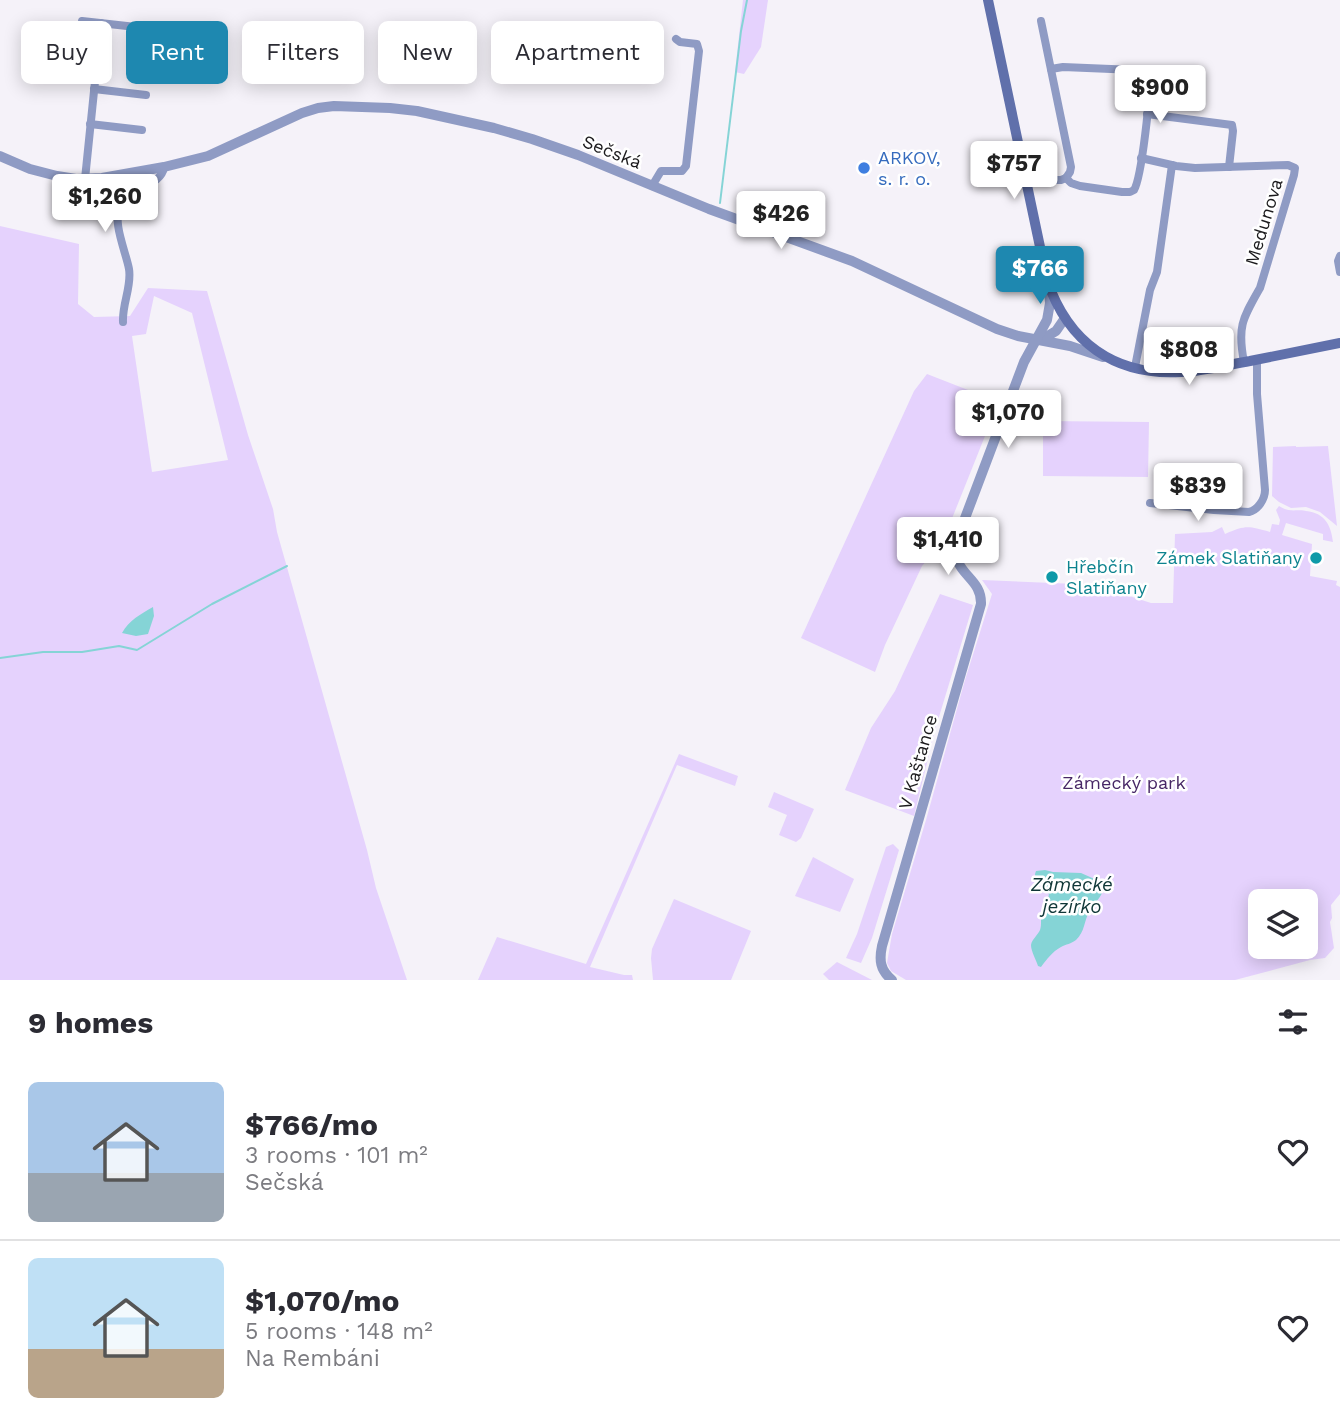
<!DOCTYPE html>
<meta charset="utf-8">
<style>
body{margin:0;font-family:"Work Sans",sans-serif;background:#f2f2f3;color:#2b2b33;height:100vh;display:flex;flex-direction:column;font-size:26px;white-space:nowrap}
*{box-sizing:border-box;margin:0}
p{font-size:23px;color:#7c7c81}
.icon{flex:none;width:38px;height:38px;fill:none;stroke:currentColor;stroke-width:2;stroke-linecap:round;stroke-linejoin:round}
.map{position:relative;height:980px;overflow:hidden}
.drawer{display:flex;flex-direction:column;background:#fff;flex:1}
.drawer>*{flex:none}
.banner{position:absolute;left:21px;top:21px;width:700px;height:63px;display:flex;gap:14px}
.controls{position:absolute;left:1248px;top:889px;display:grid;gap:14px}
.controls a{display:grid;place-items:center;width:70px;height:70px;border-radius:10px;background:#fff;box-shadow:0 4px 18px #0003;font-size:35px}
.price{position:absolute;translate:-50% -60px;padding:0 16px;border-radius:7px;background:#fff;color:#222;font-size:23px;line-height:46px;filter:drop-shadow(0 2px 4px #0008)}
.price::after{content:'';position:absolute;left:50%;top:42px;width:21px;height:16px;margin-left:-10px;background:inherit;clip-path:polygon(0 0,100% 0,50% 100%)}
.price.selected{background:#1e88b0;color:#fff}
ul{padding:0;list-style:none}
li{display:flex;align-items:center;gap:21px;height:175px;padding:0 28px}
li+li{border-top:2px solid #e1e1e2}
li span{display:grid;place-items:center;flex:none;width:196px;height:140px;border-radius:10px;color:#555}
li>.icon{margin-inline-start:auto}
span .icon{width:84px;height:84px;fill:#fffc;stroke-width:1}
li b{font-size:30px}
h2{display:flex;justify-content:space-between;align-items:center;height:84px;padding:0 28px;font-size:30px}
.chip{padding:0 24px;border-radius:10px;background:#fff;box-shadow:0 4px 18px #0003;font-size:24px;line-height:63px}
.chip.selected{background:#1e88b0;color:#fff}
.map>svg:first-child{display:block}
</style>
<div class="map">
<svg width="1340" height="980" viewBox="0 0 1340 980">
<rect width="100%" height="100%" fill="#f5f2f9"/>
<g fill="#e5d2fd" fill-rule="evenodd">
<path d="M743 0H768L761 47 744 74 735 72Z"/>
<path d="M0 226 79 244 78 304 94 317 130 316 148 288 207 291 248 435 273 509 277 532 367 850 376 888 407 980H0ZM154 296 192 313 228 460 152 472 132 336 146 334Z"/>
<path d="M927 374 986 397 992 406 993 416 943 541 922 566 885 645 875 672 801 638 914 391Z"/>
<path d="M1043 421 1149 422 1148 477 1043 476Z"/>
<path d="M1296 446V447L1328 446 1337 526 1320 512 1306 507 1291 508 1279 502 1272 496 1273 447Z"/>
<path d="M1279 506C1290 513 1294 509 1306 511 1325 513 1331 525 1333 542L1323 540V534L1286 523 1282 535 1312 544 1310 576 1337 581 1336 585 1340 587V894L1331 905 1332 918 1330 922 1334 948 1325 958 1310 960 1235 980H906L891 971 887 963 892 934 926 820 965 680 992 594 982 580 1100 585V592L1120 593 1151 603H1173L1175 534 1212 532 1222 527 1225 534C1246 525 1248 526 1270 532L1272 524 1279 525 1280 520 1276 510ZM1260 901H1306V947H1260Z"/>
<path d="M940 594 973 605 935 730 914 816 845 790 871 728 895 691Z"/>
<path d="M679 754 738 776 735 786 677 765 590 967 624 975H632L633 980H478L497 937 586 964Z"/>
<path d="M774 792 814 809 801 838 796 842 779 835 787 815 768 807Z"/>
<path d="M893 844 899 850 872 938 861 963 846 958 857 934 886 847Z"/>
<path d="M813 857 854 879 840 912 795 896Z"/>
<path d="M674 899 751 931 731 980H653L651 958 652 949Z"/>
<path d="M837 962 872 980H829L823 974Z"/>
</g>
<g fill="#85d4d6">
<path d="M153 607 154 616 148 634 136 636 122 633C129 620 141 614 153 607Z"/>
<path d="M1045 870 1053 872 1081 873 1099 881 1103 891C1100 899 1094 903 1090 910 1084 920 1085 932 1076 940 1071 944 1066 944 1061 947 1052 952 1047 959 1041 967L1038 966C1036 960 1031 951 1031 945 1032 939 1038 935 1040 930 1042 924 1040 919 1042 913 1047 898 1057 892 1036 881L1035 874 1036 871Z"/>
</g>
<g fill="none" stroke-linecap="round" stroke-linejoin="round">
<g stroke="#85d4d6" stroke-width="2">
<path d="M720 203 741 31 747 0"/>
<path d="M0 658 43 652H82L119 646 137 650 212 604 287 566"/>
</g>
<g stroke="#8f9bc4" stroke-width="8">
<path d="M82 21 154 29"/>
<path d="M1041 21 1071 167 1070 172 1066 178"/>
<path d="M1051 69 1063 67 1135 70C1141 72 1146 73 1148 79 1152 91 1141 179 1134 190L1130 192H1122L1080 186 1071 183 1066 178"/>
<path d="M94 89 146 95"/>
<path d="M1147 114 1232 125 1233 131 1229 167"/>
<path d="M90 124 142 130"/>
<path d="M1141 158 1176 166 1195 168 1288 165 1295 168 1294 175 1260 288C1243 318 1237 326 1244 362"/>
<path d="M85 179 101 23"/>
<path d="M1025 180H1061L1066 178"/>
<path d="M652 186 661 171H682L686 166 699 51 697 44 680 42 676 39"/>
<path d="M1340 256 1338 261 1340 272"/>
<path d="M123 322C122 304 132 286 129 269 126 252 111 220 121 205 130 190 162 185 164 167"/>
<path d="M1135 367 1150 290 1157 272 1172 165"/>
<path d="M1150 503 1214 510 1249 512C1258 510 1265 499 1265 490L1257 394V359"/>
</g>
<g stroke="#8f9bc4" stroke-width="10">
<path d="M0 156 30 169 57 176 76 179 102 178 164 167 208 156 302 113 318 108 334 106 390 108 417 111 494 128 532 139 578 155 709 209 852 261 997 329 1018 336 1070 346 1103 357"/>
<path d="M1041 340 1056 331 1065 318"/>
<path d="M892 980C880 970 879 960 882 946L981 604C982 576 951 575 956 542L1024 362 1047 320 1050 303 1049 290"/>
</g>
<path stroke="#6070ab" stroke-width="10" d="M988 0 1047 280C1068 342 1114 376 1181 372 1205 371 1227 365 1250 361 1280 355 1310 349 1340 343"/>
</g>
<circle fill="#3f7fe0" stroke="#fff" stroke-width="2.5" cx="864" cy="168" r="7"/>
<g fill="#0f9aa8" stroke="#fff" stroke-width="2.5">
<circle cx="1316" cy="558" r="7"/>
<circle cx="1052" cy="577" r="7"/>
</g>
<g text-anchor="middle" stroke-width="5" stroke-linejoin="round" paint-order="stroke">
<g font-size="18" fill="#1b1a1c" stroke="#fff">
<text transform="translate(612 152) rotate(22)" y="6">Sečská</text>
<text transform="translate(1264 222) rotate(-73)" y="6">Medunova</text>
<text transform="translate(918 762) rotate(-74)" y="6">V Kaštance</text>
</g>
<g font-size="18" fill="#366cbe" stroke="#fff" text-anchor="start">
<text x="878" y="164">ARKOV,<tspan x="878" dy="21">s. r. o.</tspan></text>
</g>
<g font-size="18" fill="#0d838f" stroke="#fff" text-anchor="end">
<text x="1302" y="564">Zámek Slatiňany</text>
<text x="1066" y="573" text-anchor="start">Hřebčín<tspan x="1066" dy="21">Slatiňany</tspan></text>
</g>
<g font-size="18" fill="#472766" stroke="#fff">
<text x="1124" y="789">Zámecký park</text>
</g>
<g font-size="19" font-style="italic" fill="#0f3637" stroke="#fff">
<text x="1072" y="891">Zámecké<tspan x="1072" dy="22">jezírko</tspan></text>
</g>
</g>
</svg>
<div class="controls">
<a><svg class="icon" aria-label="layers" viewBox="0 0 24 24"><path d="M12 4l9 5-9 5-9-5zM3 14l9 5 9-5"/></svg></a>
</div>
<b class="price" style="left:1160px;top:125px">$900</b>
<b class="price" style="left:1014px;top:201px">$757</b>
<b class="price" style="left:105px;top:234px">$1,260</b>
<b class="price" style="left:781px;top:251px">$426</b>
<b class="price selected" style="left:1040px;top:306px">$766</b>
<b class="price" style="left:1189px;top:387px">$808</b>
<b class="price" style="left:1008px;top:450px">$1,070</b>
<b class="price" style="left:1198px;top:523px">$839</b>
<b class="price" style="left:948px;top:577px">$1,410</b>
<div class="banner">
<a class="chip">Buy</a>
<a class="chip selected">Rent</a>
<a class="chip">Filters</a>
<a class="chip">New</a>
<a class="chip">Apartment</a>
</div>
</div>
<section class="drawer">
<h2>9 homes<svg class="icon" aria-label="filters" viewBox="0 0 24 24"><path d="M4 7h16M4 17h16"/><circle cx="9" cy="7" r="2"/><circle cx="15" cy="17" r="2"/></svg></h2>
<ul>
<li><span style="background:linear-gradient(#a9c7e8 65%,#9aa5b1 0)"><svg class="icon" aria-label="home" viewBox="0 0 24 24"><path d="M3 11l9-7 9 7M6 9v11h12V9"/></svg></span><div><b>$766/mo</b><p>3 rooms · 101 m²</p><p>Sečská</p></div><svg class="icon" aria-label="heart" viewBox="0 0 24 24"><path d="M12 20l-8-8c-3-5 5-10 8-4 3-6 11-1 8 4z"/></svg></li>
<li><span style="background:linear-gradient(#bfe0f5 65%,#b9a48a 0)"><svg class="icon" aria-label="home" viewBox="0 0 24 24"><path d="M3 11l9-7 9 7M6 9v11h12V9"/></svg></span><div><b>$1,070/mo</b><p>5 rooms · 148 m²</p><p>Na Rembáni</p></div><svg class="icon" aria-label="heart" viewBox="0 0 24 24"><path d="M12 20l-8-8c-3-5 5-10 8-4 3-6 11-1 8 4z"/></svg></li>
</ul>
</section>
